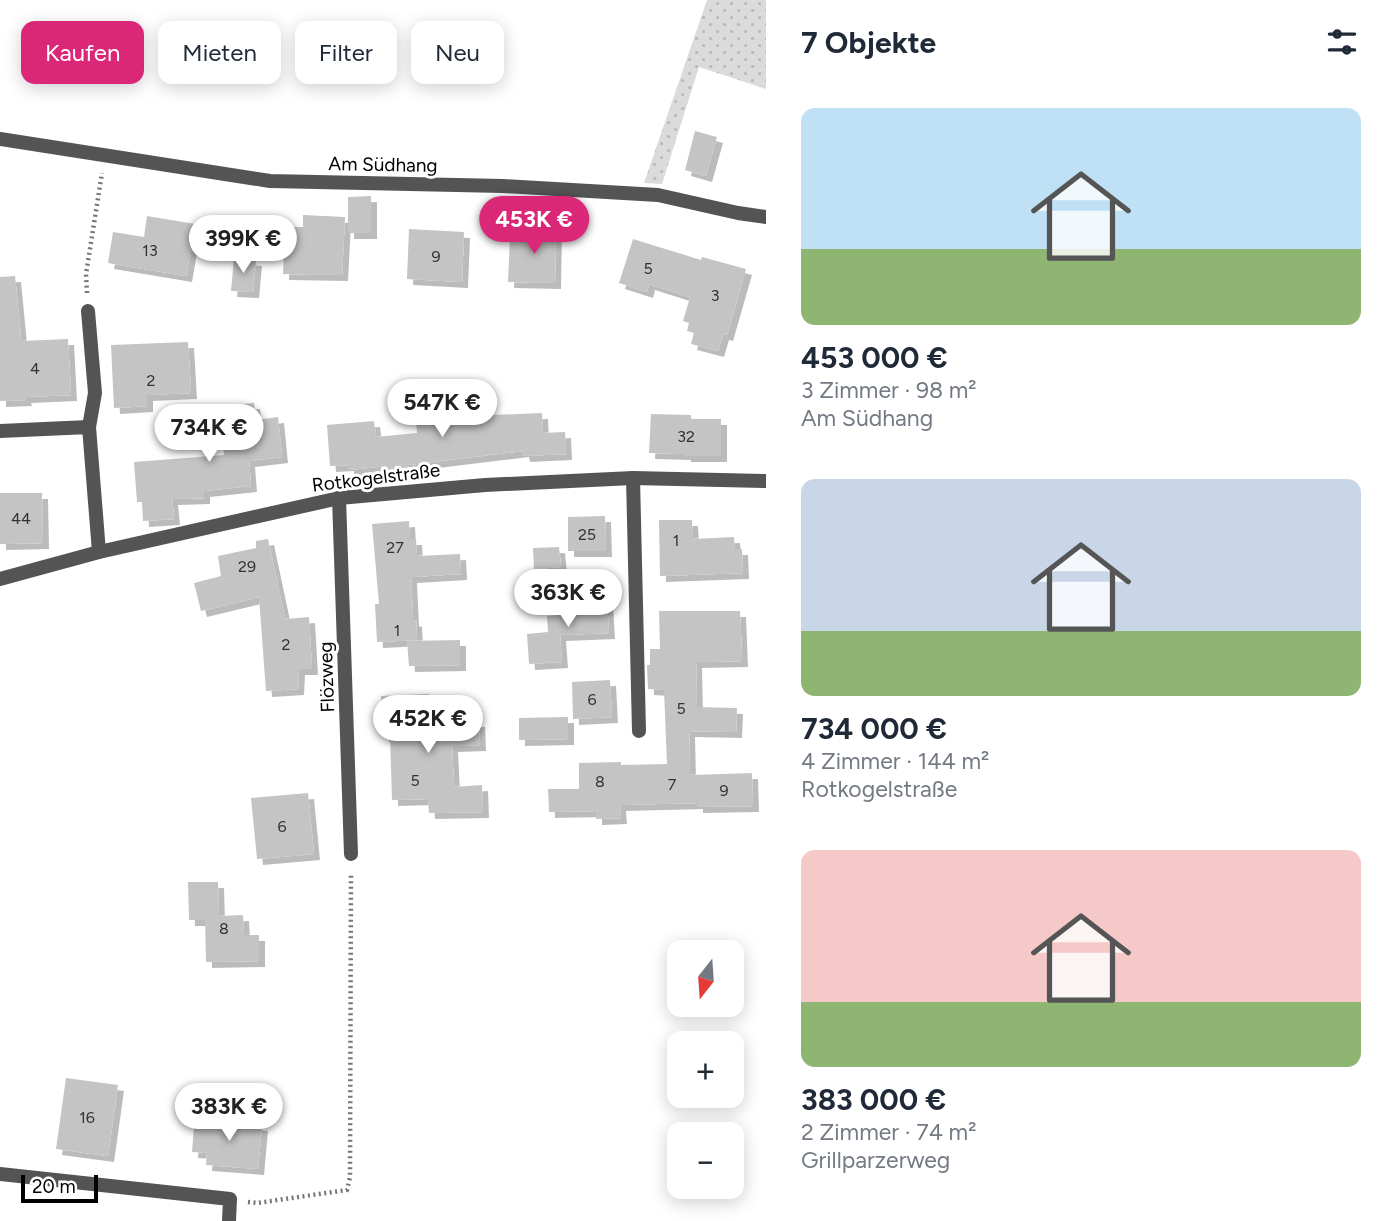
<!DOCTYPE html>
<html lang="de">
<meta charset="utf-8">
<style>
body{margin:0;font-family:Figtree,sans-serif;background:#f2f2f3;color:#1f2937;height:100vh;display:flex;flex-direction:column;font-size:26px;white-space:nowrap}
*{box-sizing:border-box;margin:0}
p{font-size:23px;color:#747a83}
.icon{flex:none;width:38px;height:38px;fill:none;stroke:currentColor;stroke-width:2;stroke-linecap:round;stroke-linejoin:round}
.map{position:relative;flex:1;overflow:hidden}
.details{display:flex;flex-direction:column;background:#fff;width:630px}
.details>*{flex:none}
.guide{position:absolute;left:21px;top:21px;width:639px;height:63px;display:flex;gap:14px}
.needle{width:46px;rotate:197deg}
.tools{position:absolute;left:667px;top:940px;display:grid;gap:14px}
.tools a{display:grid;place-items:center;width:77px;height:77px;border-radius:14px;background:#fff;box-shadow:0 4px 18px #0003;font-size:35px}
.scale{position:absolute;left:21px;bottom:18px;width:77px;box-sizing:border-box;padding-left:7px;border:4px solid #000;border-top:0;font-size:19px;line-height:24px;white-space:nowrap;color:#000;-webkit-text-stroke:5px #fff;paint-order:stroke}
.price{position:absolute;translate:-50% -60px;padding:0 16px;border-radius:24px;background:#fff;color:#222;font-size:23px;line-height:46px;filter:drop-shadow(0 2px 4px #0008)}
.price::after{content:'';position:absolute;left:50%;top:42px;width:21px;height:16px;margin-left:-10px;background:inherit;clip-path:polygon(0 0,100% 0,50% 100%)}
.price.selected{background:#db2777;color:#fff}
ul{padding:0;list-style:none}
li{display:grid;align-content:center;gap:14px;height:371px;padding:0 35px}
li span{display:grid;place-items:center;height:217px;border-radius:14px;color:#555}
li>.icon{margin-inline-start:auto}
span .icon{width:126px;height:126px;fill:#fffc;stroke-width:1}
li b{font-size:30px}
h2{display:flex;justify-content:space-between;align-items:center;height:84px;padding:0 35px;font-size:30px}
.pill{padding:0 24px;border-radius:14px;background:#fff;box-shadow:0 4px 18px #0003;font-size:24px;line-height:63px}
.pill.selected{background:#db2777;color:#fff}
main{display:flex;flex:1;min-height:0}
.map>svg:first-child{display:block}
</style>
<main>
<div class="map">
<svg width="766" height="1221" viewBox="0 0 766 1221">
<defs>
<pattern id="grass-dots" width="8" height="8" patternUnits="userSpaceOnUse" patternTransform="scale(1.75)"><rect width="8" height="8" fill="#dbdbdb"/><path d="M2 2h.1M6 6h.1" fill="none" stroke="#bababa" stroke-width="1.8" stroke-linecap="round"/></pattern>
<filter id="shadow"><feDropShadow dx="6" dy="6" stdDeviation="0" flood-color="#0004"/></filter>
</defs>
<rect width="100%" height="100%" fill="#fff"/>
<path fill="url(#grass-dots)" d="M707 0H766V89L699 67 662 184 644 183Z"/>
<g fill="#c4c4c4" filter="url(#shadow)">
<path d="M695 131 717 137 706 176 685 170Z"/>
<path d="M371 196V233H348V197Z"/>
<path d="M303 215 345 217 342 275 283 274 285 227H303Z"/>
<path d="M147 216 195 224 186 276 108 263 113 232 144 237Z"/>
<path d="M529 225 556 226 555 283 508 282 510 237H529Z"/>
<path d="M409 229 464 232 462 282 407 279Z"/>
<path d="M633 239 701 260 702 257 746 269 727 335 723 334 718 351 691 344 694 333 687 331 689 323 683 321 690 297 649 284 647 292 619 283Z"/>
<path d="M234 258 256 260 253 292 231 291Z"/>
<path d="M15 276 21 338H22V341L68 339 71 395 25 397 26 400 0 401V277Z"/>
<path d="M188 342 191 393 147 395V406L114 408 111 345Z"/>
<path d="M465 387 467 416 542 413 543 433 565 432 566 454 524 456 523 451 408 465 409 475 387 477 386 466 348 470V465L330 466 327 425 374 421 376 437 417 433 416 421 442 418 441 388Z"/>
<path d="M254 403 256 420 278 417 282 457 249 461 251 486 204 491V498L172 499 174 519 143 521 142 502H137L134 462 224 455 219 406Z"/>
<path d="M651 414 691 415V419H721V456H685V454L649 453Z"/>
<path d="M0 493H42L43 543 0 544Z"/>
<path d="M605 516 606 551H568V517Z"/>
<path d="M659 520H692L693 539 734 537 735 549H742L743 573 660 576Z"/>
<path d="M409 521 410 539H416L417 556 460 554 461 574 411 577 413 620 416 621 417 640 377 642 375 604H379L372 524Z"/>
<path d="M268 539 285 619 309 617 312 669H299L298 689 266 691 259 597 201 611 194 583 221 576 218 556 256 548V541Z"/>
<path d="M559 547 561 567 534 569 533 548Z"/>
<path d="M607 599 609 633 560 635 562 662 529 664 527 634 548 632 547 616 569 614V601Z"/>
<path d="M659 611H740L742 661 696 662 697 707 737 708 736 732 689 731 690 775 752 773 753 806 697 807V803L620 805 621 818 596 819V811L549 812 548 789H579V763L621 762V765L667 764 664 690 648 689 647 665H650V649H660Z"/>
<path d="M460 640V665L409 666 407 641Z"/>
<path d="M610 680 612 717 573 719 572 682Z"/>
<path d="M429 694 432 723 479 721 480 745 452 746 454 787 482 785 483 812 429 813 428 799 392 800 390 736H383L381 696Z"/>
<path d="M568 717V739L519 740V718Z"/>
<path d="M308 793 314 854 257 859 251 798Z"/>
<path d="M188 882H218L219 916 243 915 244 935H259V961L206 962 205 920H189Z"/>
<path d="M66 1078 118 1085 108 1156 56 1149Z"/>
<path d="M224 1116 244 1118 243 1123 262 1125 258 1169 206 1165 207 1153 192 1152 194 1126 209 1127 210 1120 224 1121Z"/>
</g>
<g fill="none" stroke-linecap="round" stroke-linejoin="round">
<g stroke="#767676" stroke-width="4.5" stroke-dasharray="2 3.5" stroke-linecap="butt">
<path d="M87 293 86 274 102 173"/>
<path d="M248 1202 257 1203 347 1190 350 1177 351 873"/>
</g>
<g stroke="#545454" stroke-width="14">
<path d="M0 139 270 181 503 186 658 195 738 213 766 217"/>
<path d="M88 311 95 393 89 427"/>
<path d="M0 431 89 427 99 552"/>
<path d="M633 478 639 731"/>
<path d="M339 498 351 854"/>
<path d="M0 579 99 552 339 498 485 485 633 478 766 481"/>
<path d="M0 1174 230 1199 229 1221"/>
</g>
</g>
<g text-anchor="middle" stroke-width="6" stroke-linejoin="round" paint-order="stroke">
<g font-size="16" fill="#313131">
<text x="150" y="256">13</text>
<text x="436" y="262">9</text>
<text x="648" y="274">5</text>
<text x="715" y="301">3</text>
<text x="35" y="374">4</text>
<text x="151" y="386">2</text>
<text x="686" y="442">32</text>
<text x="21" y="524">44</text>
<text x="587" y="540">25</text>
<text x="676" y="546">1</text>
<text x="395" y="553">27</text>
<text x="247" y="572">29</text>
<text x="397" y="636">1</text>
<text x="286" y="650">2</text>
<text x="592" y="705">6</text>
<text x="681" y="714">5</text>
<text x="415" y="786">5</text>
<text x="600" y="787">8</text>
<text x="672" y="790">7</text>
<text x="724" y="796">9</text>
<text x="282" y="832">6</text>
<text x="224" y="934">8</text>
<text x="87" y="1123">16</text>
</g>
<g font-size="19" fill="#000" stroke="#fff">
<text transform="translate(383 164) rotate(1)" y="7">Am Südhang</text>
<text transform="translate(376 477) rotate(-7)" y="7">Rotkogelstraße</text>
<text transform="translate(326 677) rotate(-92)" y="7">Flözweg</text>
</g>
</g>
</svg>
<div class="tools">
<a><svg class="needle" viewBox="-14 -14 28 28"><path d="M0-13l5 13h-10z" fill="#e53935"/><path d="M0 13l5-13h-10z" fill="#747a83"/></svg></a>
<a>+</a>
<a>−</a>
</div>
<div class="scale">20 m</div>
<b class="price selected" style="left:534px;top:256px">453K €</b>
<b class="price" style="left:243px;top:275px">399K €</b>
<b class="price" style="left:442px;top:439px">547K €</b>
<b class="price" style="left:209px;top:464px">734K €</b>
<b class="price" style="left:568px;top:629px">363K €</b>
<b class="price" style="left:428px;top:755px">452K €</b>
<b class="price" style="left:229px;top:1143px">383K €</b>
<div class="guide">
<a class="pill selected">Kaufen</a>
<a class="pill">Mieten</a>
<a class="pill">Filter</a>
<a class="pill">Neu</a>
</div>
</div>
<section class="details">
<h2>7 Objekte<svg class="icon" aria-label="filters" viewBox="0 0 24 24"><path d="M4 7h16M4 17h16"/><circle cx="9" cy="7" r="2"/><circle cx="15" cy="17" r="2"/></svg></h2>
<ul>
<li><span style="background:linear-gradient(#bfe0f5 65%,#8fb573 0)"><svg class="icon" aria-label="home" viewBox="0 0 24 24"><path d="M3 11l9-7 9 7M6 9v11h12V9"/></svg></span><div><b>453 000 €</b><p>3 Zimmer · 98 m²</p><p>Am Südhang</p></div></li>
<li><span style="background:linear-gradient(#c9d6e8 70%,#8fb573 0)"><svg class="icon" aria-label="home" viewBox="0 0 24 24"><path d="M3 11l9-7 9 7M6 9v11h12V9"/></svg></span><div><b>734 000 €</b><p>4 Zimmer · 144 m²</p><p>Rotkogelstraße</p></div></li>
<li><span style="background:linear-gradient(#f6c9c9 70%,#8fb573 0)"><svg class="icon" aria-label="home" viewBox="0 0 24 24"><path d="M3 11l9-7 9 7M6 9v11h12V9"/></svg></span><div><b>383 000 €</b><p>2 Zimmer · 74 m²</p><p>Grillparzerweg</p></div></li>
</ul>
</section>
</main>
